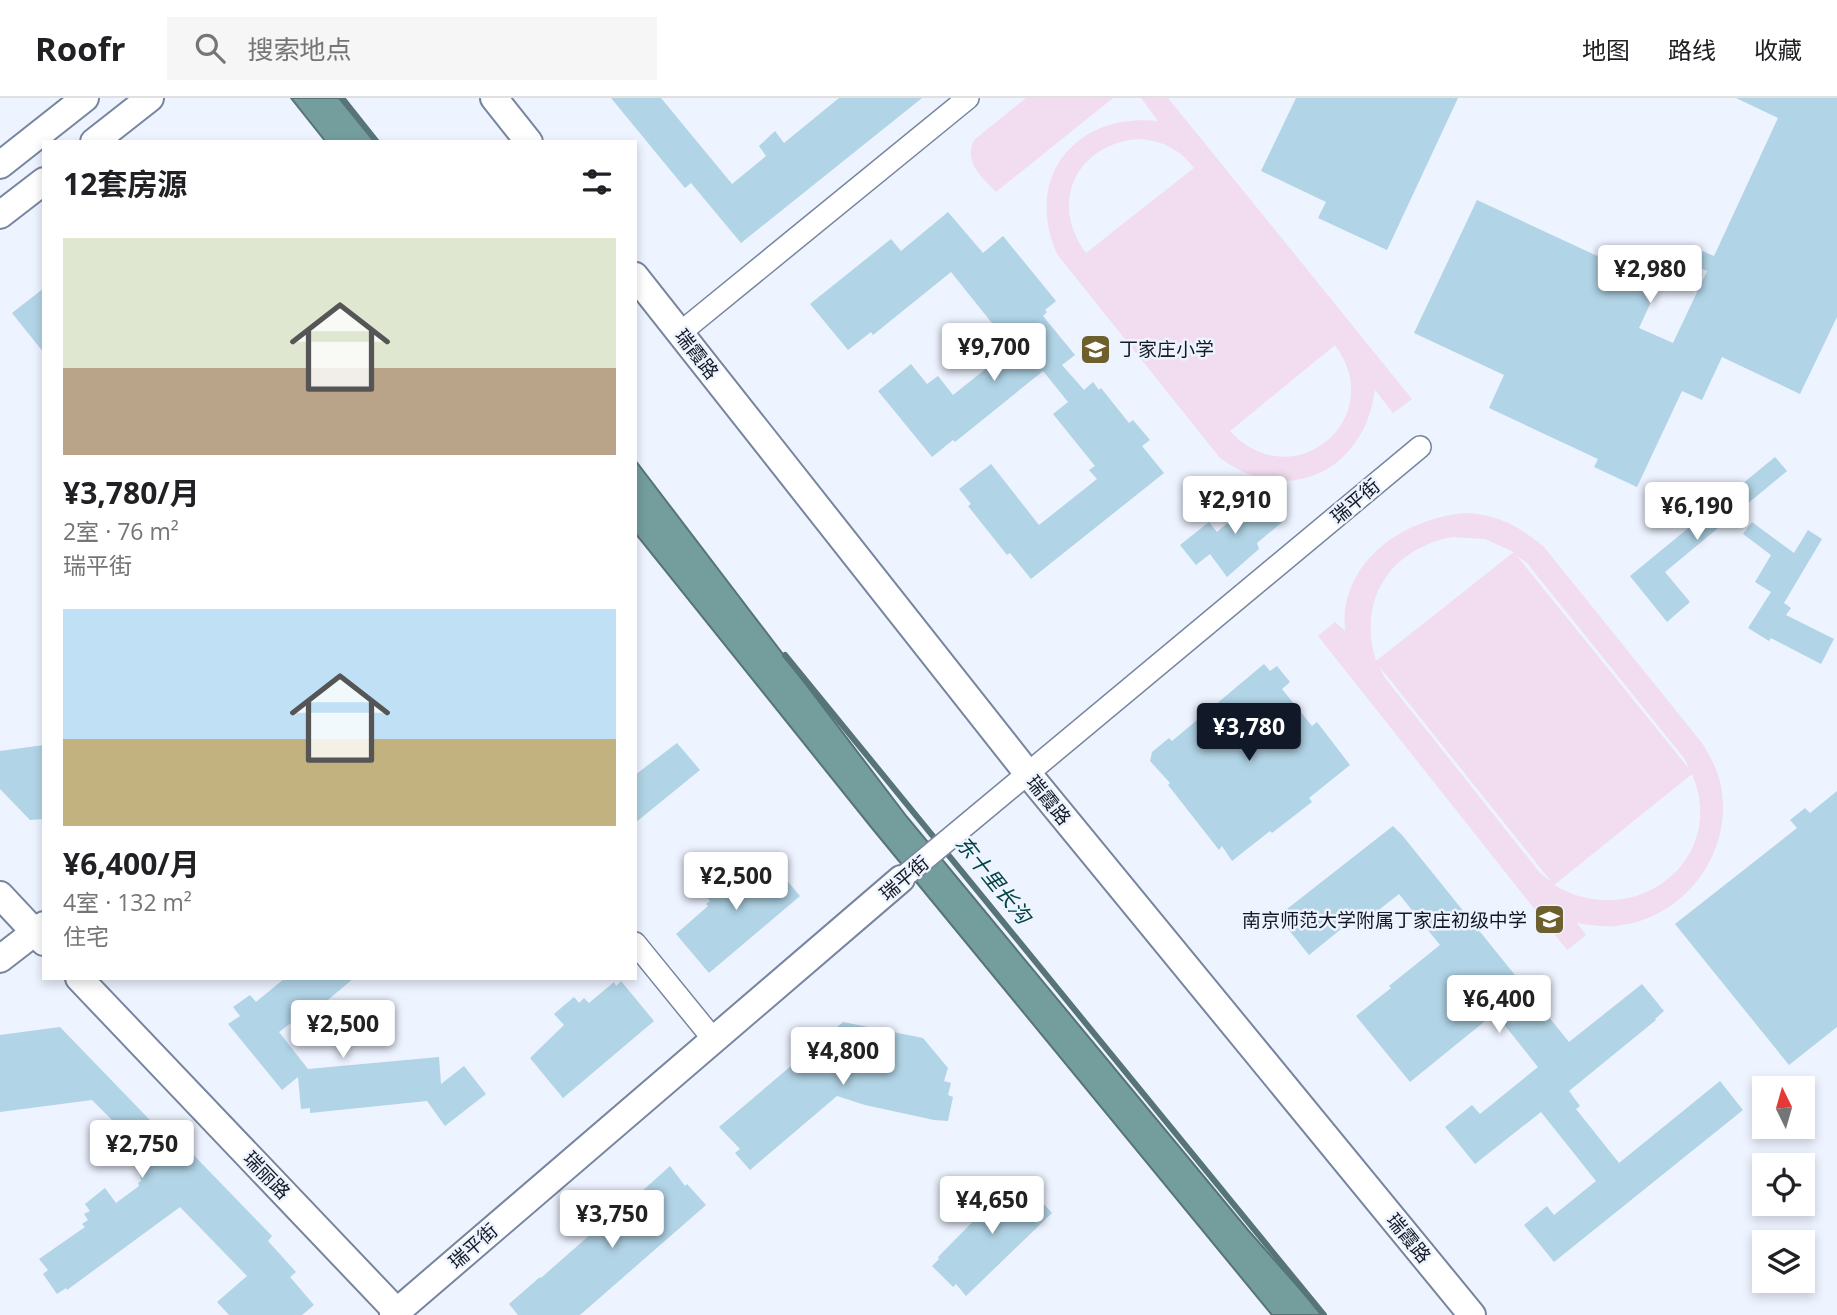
<!DOCTYPE html>
<html lang="zh">
<meta charset="utf-8">
<style>
body{margin:0;font-family:"Open Sans","Noto Sans SC",sans-serif;background:#f6f6f6;color:#202124;height:100vh;display:flex;flex-direction:column;font-size:26px;white-space:nowrap}
*{box-sizing:border-box;margin:0}
p{font-size:23px;color:#757577}
.icon{flex:none;width:38px;height:38px;fill:none;stroke:currentColor;stroke-width:2;stroke-linecap:round;stroke-linejoin:round}
.map{position:relative;flex:1;overflow:hidden}
.side{position:absolute;left:42px;top:42px;width:595px;height:840px;display:flex;flex-direction:column;background:#fff;border-radius:0px;box-shadow:0 4px 10px #0003}
.side>*{flex:none}
.needle{width:46px;rotate:355deg}
.fabs{position:absolute;left:1752px;top:978px;display:grid;gap:14px}
.fabs a{display:grid;place-items:center;width:63px;height:63px;border-radius:0px;background:#fff;box-shadow:0 4px 10px #0003;font-size:35px}
.price{position:absolute;translate:-50% -60px;padding:0 16px;border-radius:7px;background:#fff;color:#222;font-size:23px;line-height:46px;filter:drop-shadow(0 2px 4px #0008)}
.price::after{content:'';position:absolute;left:50%;top:42px;width:21px;height:16px;margin-left:-10px;background:inherit;clip-path:polygon(0 0,100% 0,50% 100%)}
.price.active{background:#111827;color:#fff}
ul{padding:0;list-style:none}
li{display:grid;align-content:center;gap:14px;height:371px;padding:0 21px}
li span{display:grid;place-items:center;height:217px;border-radius:0px;color:#555}
li>.icon{margin-inline-start:auto}
span .icon{width:126px;height:126px;fill:#fffc;stroke-width:1}
li b{font-size:30px}
h2{display:flex;justify-content:space-between;align-items:center;height:84px;padding:0 21px;font-size:30px}
header{display:flex;align-items:center;gap:42px;box-sizing:border-box;height:98px;padding:0 35px;background:#fff;border-bottom:2px solid #e0e0e0}
header strong{font-size:33px}
nav{display:flex;gap:38px;margin-inline-start:auto;font-size:24px}
.search{width:490px;height:63px;background:#f6f6f6;display:flex;align-items:center;gap:18px;box-sizing:border-box;padding:0 24px;border-radius:0px;color:#757577;font-size:26px}
.map>svg:first-child{display:block}
</style>
<header>
<strong>Roofr</strong>
<div class="search"><svg class="icon" aria-label="search" viewBox="0 0 24 24"><circle cx="10" cy="10" r="6"/><path d="M15 15l6 6"/></svg>搜索地点</div>
<nav><a>地图</a><a>路线</a><a>收藏</a></nav>
</header>
<div class="map">
<svg width="1837" height="1217" viewBox="0 0 1837 1217">
<rect width="100%" height="100%" fill="#edf3ff"/>
<g fill="#f2dcef" fill-rule="evenodd">
<path d="M1026 0H1113L996 94C982 79 963 64 974 42Z"/>
<path d="M1141 0H1168L1412 301 1393 315 1375 292C1364 374 1287 410 1220 360L1057 156C1023 78 1077 14 1158 23ZM1137 41C1161 42 1180 51 1194 70L1086 155C1049 106 1075 47 1137 41ZM1335 247C1390 321 1292 401 1230 333Z"/>
<path d="M1467 415C1499 417 1520 429 1544 449L1702 645C1709 656 1715 667 1719 680 1738 749 1687 822 1615 828 1602 829 1590 827 1577 825L1586 837 1567 852 1318 538 1335 524 1345 533C1345 526 1344 518 1345 512 1354 452 1413 419 1467 415ZM1452 439 1485 441 1514 454 1376 563C1357 502 1390 451 1452 439ZM1517 458 1528 466 1539 480 1684 660 1690 672ZM1379 568 1550 782V783L1540 775 1385 580ZM1692 676C1729 762 1634 835 1554 787Z"/>
</g>
<g fill="#749d9d" stroke="#577578" stroke-width="2">
<path d="M291 0H339L375 44H326Z"/>
<path d="M635 362 907 719 1248 1132 1323 1217H1272L871 729 635 435Z"/>
</g>
<g fill="none" stroke-linecap="round" stroke-linejoin="round">
<g stroke="#577578" stroke-width="6">
<path d="M342 0 377 44"/>
<path d="M785 557 1324 1217"/>
</g>
</g>
<g fill="#b1d4e6">
<path d="M611 0H661L732 86 766 58 759 48 775 33 784 45 839 0H922L741 145 691 85 685 90Z"/>
<path d="M1296 0H1458L1387 152 1318 120 1326 104 1261 73Z"/>
<path d="M1736 0H1837V219L1800 296 1722 259 1702 302 1682 293 1637 389 1594 369 1598 361 1489 310 1504 277 1414 235 1477 102 1608 163 1614 150 1630 157 1623 170 1659 187 1639 230 1673 245 1707 173 1694 167 1700 152 1714 158 1778 20Z"/>
<path d="M948 114 983 155 1003 138 1056 203 1045 212 1047 214 1043 218 1075 257 1062 267 1084 292 1093 284 1099 292 1101 290 1129 325 1133 322 1150 342 1142 348 1164 375 1031 481 1010 455 1007 457 968 408 971 406 959 391 991 366 1039 427 1097 381 1089 372 1095 368 1053 316 1068 304 1043 273 955 344 953 342 932 359 878 293 911 266 927 286 938 278 953 297 1012 250 951 174 873 237 871 234 848 252 810 206 891 141 901 153Z"/>
<path d="M44 190V255L12 215Z"/>
<path d="M1775 359 1787 373 1665 474 1690 504 1667 524 1630 478Z"/>
<path d="M1260 397 1267 405 1272 402 1287 420 1257 445 1259 451 1227 479 1210 456 1196 467 1180 447 1209 424 1217 434Z"/>
<path d="M1752 424 1794 455 1808 432 1822 441 1784 505 1791 510 1786 517 1834 541 1821 566 1771 540 1769 543 1748 530 1771 494 1755 484 1771 457 1743 436Z"/>
<path d="M1264 566 1270 573 1277 568 1290 584 1282 591 1312 628 1317 624 1350 667 1309 700 1312 704 1272 735 1270 733 1232 763 1222 748 1219 752 1168 687 1170 685 1150 663 1152 654 1169 640 1172 643Z"/>
<path d="M677 645 700 672 635 725V677Z"/>
<path d="M44 647V721L30 722 0 691V653Z"/>
<path d="M1837 693V929L1789 967 1675 826 1797 730 1790 722 1805 710 1810 715Z"/>
<path d="M1393 728 1402 737 1569 944 1642 886 1664 913 1655 921 1656 922 1569 993 1580 1008 1576 1011 1619 1065 1720 983 1743 1012 1554 1164 1524 1127 1547 1108 1554 1117 1596 1083 1541 1014 1475 1066 1445 1029 1472 1007 1480 1016 1538 969 1495 915 1410 984 1356 918 1391 890 1389 888 1440 847 1399 796 1356 830 1351 823 1309 857 1280 821 1289 813 1287 811Z"/>
<path d="M767 759 800 798 709 875 676 836 708 808 706 806 710 803 700 791 720 775 724 780 730 775 735 781 760 760 762 763Z"/>
<path d="M285 880H354L311 916 308 912 279 934 308 971 439 959 441 986 464 968 486 996 445 1028 427 1003 310 1015V1010L301 1011 298 979 282 992 228 926 240 918 233 909 250 897 256 904Z"/>
<path d="M621 883 654 923 563 1000 530 960 564 927 554 916 574 899 579 905 584 900 589 905 614 884 616 888Z"/>
<path d="M843 924 923 940 948 970 944 983 951 985 948 997 953 999 948 1023 934 1022 865 1007 837 998 750 1072 735 1055 740 1051 719 1029Z"/>
<path d="M60 929 175 1048 180 1043 272 1138 268 1143 296 1174 290 1179 314 1207 302 1217H229L217 1204 247 1178 180 1109 67 1192 66 1190 57 1196 43 1176 48 1172 39 1161 85 1129 82 1126 88 1122 84 1116 90 1113 85 1106 105 1090 116 1105 139 1088 138 1085 141 1083 138 1065 105 1031 113 1023 92 1002 0 1014V937Z"/>
<path d="M670 1068 685 1088 687 1086 706 1107 580 1217H518L509 1206 540 1179 541 1180 609 1120 611 1121Z"/>
<path d="M1023 1080 1044 1100 1041 1103 1052 1115 966 1198 956 1186 953 1189 932 1168 939 1161 938 1159 997 1099 1014 1084 1016 1086Z"/>
</g>
<g fill="none" stroke-linecap="round" stroke-linejoin="round">
<defs>
<g id="minor">
<path d="M680 235 968 0"/>
<path d="M901 781 1420 349"/>
<path d="M635 845 714 942"/>
</g>
<g id="tertiary">
<path d="M494 0 529 44"/>
<path d="M94 44 150 0"/>
<path d="M0 67 85 0"/>
<path d="M0 117 44 83"/>
<path d="M635 178 1029 677 1472 1217"/>
<path d="M0 797 44 844"/>
<path d="M0 861 44 827"/>
<path d="M79 880 400 1217"/>
<path d="M393 1217 901 781"/>
</g>
</defs>
<use href="#minor" stroke="#77859f" stroke-width="24"/>
<use href="#tertiary" stroke="#77859f" stroke-width="30"/>
<use href="#minor" stroke="#fff" stroke-width="21"/>
<use href="#tertiary" stroke="#fff" stroke-width="26"/>
</g>
<defs>
<symbol id="school-square" viewBox="-11 -11 22 22"><rect x="-9" y="-9" width="18" height="18" rx="4" fill="#6d602d" stroke="#edf3ff"/><path d="M0-5L7-2L0 1L-7-2ZM-4 1L0 2.5L4 1V4Q0 6-4 4Z" fill="#fff"/></symbol>
</defs>
<g fill-rule="evenodd">
<use href="#school-square" x="1078" y="234" width="35" height="35"/>
<use href="#school-square" x="1532" y="804" width="35" height="35"/>
</g>
<g text-anchor="middle" stroke-width="5" stroke-linejoin="round" paint-order="stroke">
<g font-size="19" fill="#141923" stroke="#edf3ff" text-anchor="start">
<text x="1119" y="258">丁家庄小学</text>
<text x="1527" y="829" text-anchor="end">南京师范大学附属丁家庄初级中学</text>
</g>
<g font-size="19" fill="#141923" stroke="#edf3ff">
<text transform="translate(697 256) rotate(52)" y="7">瑞霞路</text>
<text transform="translate(1355 403) rotate(-40)" y="7">瑞平街</text>
<text transform="translate(1049 702) rotate(51)" y="7">瑞霞路</text>
<text transform="translate(904 780) rotate(-40)" y="7">瑞平街</text>
<text transform="translate(267 1077) rotate(46)" y="7">瑞丽路</text>
<text transform="translate(1409 1140) rotate(51)" y="7">瑞霞路</text>
<text transform="translate(473 1148) rotate(-41)" y="7">瑞平街</text>
</g>
<g font-size="21" font-style="italic" fill="#004343" stroke="#edf3ff">
<text transform="translate(993 782) rotate(51)" y="7">东十里长沟</text>
</g>
</g>
</svg>
<div class="fabs">
<a><svg class="needle" viewBox="-14 -14 28 28"><path d="M0-13l5 13h-10z" fill="#e53935"/><path d="M0 13l5-13h-10z" fill="#757577"/></svg></a>
<a><svg class="icon" aria-label="locate" viewBox="0 0 24 24"><circle cx="12" cy="12" r="6"/><path d="M12 2v4M12 18v4M2 12h4M18 12h4"/></svg></a>
<a><svg class="icon" aria-label="layers" viewBox="0 0 24 24"><path d="M12 4l9 5-9 5-9-5zM3 14l9 5 9-5"/></svg></a>
</div>
<b class="price" style="left:1650px;top:207px">¥2,980</b>
<b class="price" style="left:994px;top:285px">¥9,700</b>
<b class="price" style="left:1235px;top:438px">¥2,910</b>
<b class="price" style="left:1697px;top:444px">¥6,190</b>
<b class="price active" style="left:1249px;top:665px">¥3,780</b>
<b class="price" style="left:736px;top:814px">¥2,500</b>
<b class="price" style="left:1499px;top:937px">¥6,400</b>
<b class="price" style="left:343px;top:962px">¥2,500</b>
<b class="price" style="left:843px;top:989px">¥4,800</b>
<b class="price" style="left:142px;top:1082px">¥2,750</b>
<b class="price" style="left:992px;top:1138px">¥4,650</b>
<b class="price" style="left:612px;top:1152px">¥3,750</b>
<section class="side">
<h2>12套房源<svg class="icon" aria-label="filters" viewBox="0 0 24 24"><path d="M4 7h16M4 17h16"/><circle cx="9" cy="7" r="2"/><circle cx="15" cy="17" r="2"/></svg></h2>
<ul>
<li><span style="background:linear-gradient(#dfe7d0 60%,#b9a48a 0)"><svg class="icon" aria-label="home" viewBox="0 0 24 24"><path d="M3 11l9-7 9 7M6 9v11h12V9"/></svg></span><div><b>¥3,780/月</b><p>2室 · 76 m²</p><p>瑞平街</p></div></li>
<li><span style="background:linear-gradient(#bfe0f5 60%,#c2b280 0)"><svg class="icon" aria-label="home" viewBox="0 0 24 24"><path d="M3 11l9-7 9 7M6 9v11h12V9"/></svg></span><div><b>¥6,400/月</b><p>4室 · 132 m²</p><p>住宅</p></div></li>
</ul>
</section>
</div>
